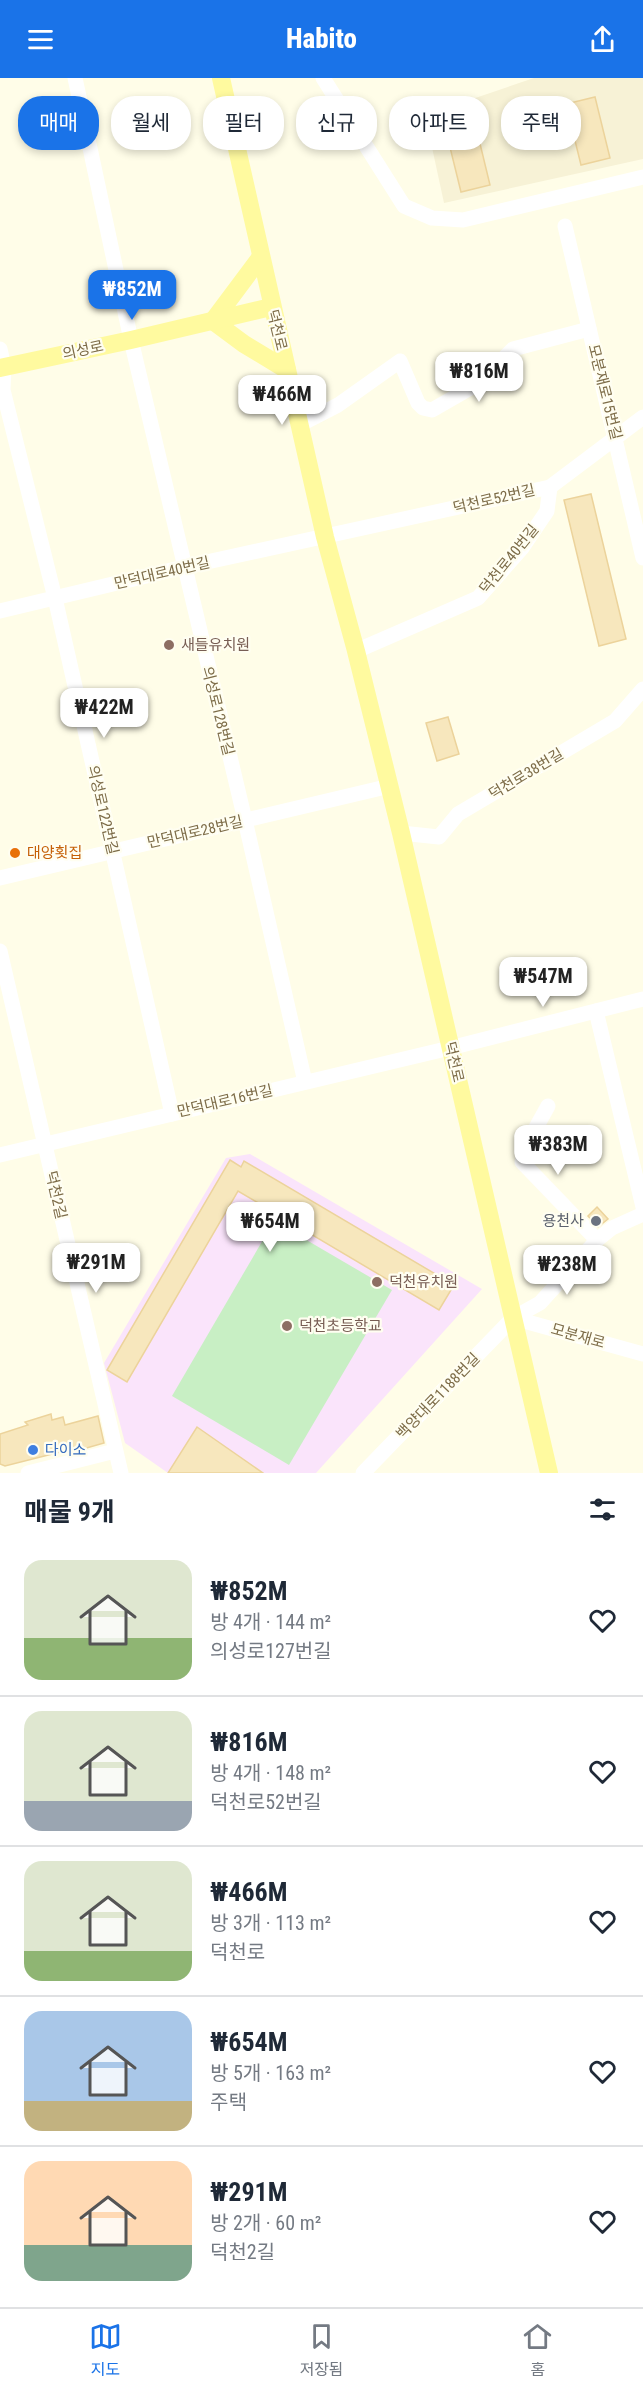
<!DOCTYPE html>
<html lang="ko">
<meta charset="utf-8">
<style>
body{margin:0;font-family:"Roboto Condensed","Noto Sans KR",sans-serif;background:#f6f6f7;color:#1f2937;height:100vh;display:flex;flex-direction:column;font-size:22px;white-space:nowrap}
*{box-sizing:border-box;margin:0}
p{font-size:20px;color:#747a83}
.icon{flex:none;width:33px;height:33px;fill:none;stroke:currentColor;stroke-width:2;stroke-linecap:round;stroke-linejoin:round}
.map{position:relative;height:1395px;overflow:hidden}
.side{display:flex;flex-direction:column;background:#fff;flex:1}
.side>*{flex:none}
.guide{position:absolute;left:18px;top:18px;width:608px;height:54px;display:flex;gap:12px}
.price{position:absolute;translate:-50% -51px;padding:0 14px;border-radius:12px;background:#fff;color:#222;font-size:20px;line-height:39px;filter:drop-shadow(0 2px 3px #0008)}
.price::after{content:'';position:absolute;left:50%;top:36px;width:18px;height:14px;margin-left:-9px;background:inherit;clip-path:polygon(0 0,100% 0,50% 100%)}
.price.on{background:#1a73e8;color:#fff}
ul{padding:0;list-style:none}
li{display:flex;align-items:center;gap:18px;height:150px;padding:0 24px}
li+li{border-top:2px solid #e0e1e3}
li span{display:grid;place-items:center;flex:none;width:168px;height:120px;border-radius:18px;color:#555}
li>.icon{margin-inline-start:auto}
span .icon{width:72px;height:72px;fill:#fffc;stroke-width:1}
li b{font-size:26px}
h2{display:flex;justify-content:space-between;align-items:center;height:72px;padding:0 24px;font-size:26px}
.tag{padding:0 21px;border-radius:24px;background:#fff;box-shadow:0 3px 9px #0003;font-size:21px;line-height:54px}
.tag.on{background:#1a73e8;color:#fff}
header{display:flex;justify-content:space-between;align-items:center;height:78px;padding:0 24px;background:#1a73e8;color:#fff;font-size:27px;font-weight:800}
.tab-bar{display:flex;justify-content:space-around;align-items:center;height:84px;border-top:2px solid #e0e1e3;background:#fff;font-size:16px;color:#747a83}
.tab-bar a{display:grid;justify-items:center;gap:3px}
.tab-bar .on{color:#1a73e8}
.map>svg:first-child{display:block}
</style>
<header><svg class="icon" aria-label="menu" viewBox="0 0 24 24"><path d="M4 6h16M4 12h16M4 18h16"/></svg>Habito<svg class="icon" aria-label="share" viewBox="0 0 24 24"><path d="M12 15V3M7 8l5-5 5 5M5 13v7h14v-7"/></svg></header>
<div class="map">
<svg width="643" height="1395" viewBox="0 0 643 1395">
<rect width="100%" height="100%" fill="#fffde8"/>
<path fill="#f7f2d6" d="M534 0H643V81L444 125 425 37Z"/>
<path fill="#fae4fb" d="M250 1076 482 1211 316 1395H168L125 1365 104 1285 226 1080Z"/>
<path fill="#c8efc4" d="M274 1143 392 1212 289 1387 172 1318Z"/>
<g fill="#f7e7bd" stroke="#ecd39b" stroke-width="1.5">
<path d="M595 19 610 80 581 87 566 26Z"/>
<path d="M475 45 490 107 461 114 446 53Z"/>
<path d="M591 416 626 561 599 568 564 422Z"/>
<path d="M448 639 459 676 437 683 426 645Z"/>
<path d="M230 1082 241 1089 244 1083 454 1207 439 1232 238 1113 127 1304 107 1292Z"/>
<path d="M597 1129 608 1141 598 1149 588 1138Z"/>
<path d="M51 1336 52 1342 63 1339 65 1347 98 1338 104 1365 76 1373V1370L5 1388 0 1386V1356L28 1347 25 1344Z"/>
<path d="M197 1349 263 1395H168Z"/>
</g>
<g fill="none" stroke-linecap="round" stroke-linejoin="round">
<g stroke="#fff" stroke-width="15">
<path d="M75 0 131 262 245 742 305 1004"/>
<path d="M323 0 404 128 432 140 463 142 643 99"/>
<path d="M565 148 643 480"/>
<path d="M0 271 4 289 3 312 55 520 172 1036"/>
<path d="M301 346 338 327 400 283 418 325 423 330 432 332 486 301 497 287 513 271 589 251"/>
<path d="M0 533 184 489 550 409 643 339"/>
<path d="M356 573 478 520 522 470 547 433 550 409"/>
<path d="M401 755 439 759 458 736 615 643 643 611"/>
<path d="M0 800 390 708"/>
<path d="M0 873 121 1395"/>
<path d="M596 933 643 1129"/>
<path d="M548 1028 533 1055 522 1084 597 1162"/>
<path d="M0 1077 450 970 643 921"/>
<path d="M513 1240 643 1276"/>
<path d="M28 1395 115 1373"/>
<path d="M363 1395 513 1240 540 1225 597 1162 612 1150 643 1136"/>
</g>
<g stroke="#fffa9f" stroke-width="18">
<path d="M221 0 325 459 356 573 401 755 549 1395"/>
<path d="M260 180 213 243 244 266 287 292"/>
<path d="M0 290 131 262 271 229"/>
</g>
</g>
<g fill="#8d6e63" stroke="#fffef1" stroke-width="2">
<circle cx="169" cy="567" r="6"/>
<circle cx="377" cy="1204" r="6"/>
<circle cx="287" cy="1248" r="6"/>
</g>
<circle fill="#e8710a" stroke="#fffef1" stroke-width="2" cx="15" cy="775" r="6"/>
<circle fill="#6b7280" stroke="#fffef1" stroke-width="2" cx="596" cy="1143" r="6"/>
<circle fill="#3f7fe0" stroke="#fffef1" stroke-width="2" cx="33" cy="1372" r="6"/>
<g text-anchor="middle" stroke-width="4.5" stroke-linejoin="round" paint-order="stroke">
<g font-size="15" fill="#7d6c48" stroke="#fffef1">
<text transform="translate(277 252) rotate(76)" y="5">덕천로</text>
<text transform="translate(83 272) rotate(-12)" y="5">의성로</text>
<text transform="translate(605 314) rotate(76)" y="5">모분재로15번길</text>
<text transform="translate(494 421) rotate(-13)" y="5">덕천로52번길</text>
<text transform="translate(509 481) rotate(-51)" y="5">덕천로40번길</text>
<text transform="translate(162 495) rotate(-13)" y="5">만덕대로40번길</text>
<text transform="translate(218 633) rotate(76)" y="5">의성로128번길</text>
<text transform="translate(526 696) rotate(-31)" y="5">덕천로38번길</text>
<text transform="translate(103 732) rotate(77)" y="5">의성로122번길</text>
<text transform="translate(195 754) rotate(-13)" y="5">만덕대로28번길</text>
<text transform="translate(454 984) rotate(77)" y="5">덕천로</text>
<text transform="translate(225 1023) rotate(-13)" y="5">만덕대로16번길</text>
<text transform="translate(56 1117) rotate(77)" y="5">덕천2길</text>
<text transform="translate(578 1258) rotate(16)" y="5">모분재로</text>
<text transform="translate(438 1318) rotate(-46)" y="5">백양대로1188번길</text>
</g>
<g font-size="15" fill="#785e54" stroke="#fffef1" text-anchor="start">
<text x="181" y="572">새들유치원</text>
<text x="389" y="1209">덕천유치원</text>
<text x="299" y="1253">덕천초등학교</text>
</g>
<g font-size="15" fill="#c56008" stroke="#fffef1" text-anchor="start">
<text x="27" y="780">대양횟집</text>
</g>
<g font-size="15" fill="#5b616d" stroke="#fffef1" text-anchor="end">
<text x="584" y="1148">용천사</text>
</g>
<g font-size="15" fill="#366cbe" stroke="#fffef1" text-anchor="start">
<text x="45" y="1377">다이소</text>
</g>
</g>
</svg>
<b class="price on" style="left:132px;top:243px">₩852M</b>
<b class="price" style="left:479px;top:325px">₩816M</b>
<b class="price" style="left:282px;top:348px">₩466M</b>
<b class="price" style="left:104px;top:661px">₩422M</b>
<b class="price" style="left:543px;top:930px">₩547M</b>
<b class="price" style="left:558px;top:1098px">₩383M</b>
<b class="price" style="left:270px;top:1175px">₩654M</b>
<b class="price" style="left:96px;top:1216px">₩291M</b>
<b class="price" style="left:567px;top:1218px">₩238M</b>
<div class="guide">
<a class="tag on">매매</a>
<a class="tag">월세</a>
<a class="tag">필터</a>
<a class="tag">신규</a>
<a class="tag">아파트</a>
<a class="tag">주택</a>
</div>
</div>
<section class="side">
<h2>매물 9개<svg class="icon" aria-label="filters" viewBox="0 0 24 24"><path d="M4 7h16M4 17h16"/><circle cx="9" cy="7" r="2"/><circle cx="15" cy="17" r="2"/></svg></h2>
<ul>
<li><span style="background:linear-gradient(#dfe7d0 65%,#8fb573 0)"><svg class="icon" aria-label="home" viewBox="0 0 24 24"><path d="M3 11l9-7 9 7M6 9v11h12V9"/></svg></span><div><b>₩852M</b><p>방 4개 · 144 m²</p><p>의성로127번길</p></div><svg class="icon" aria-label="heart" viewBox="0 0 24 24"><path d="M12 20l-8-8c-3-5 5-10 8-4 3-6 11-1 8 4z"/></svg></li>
<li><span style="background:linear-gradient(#dfe7d0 75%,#9aa5b1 0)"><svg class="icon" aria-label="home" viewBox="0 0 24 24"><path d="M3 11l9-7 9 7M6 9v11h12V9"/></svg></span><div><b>₩816M</b><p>방 4개 · 148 m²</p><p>덕천로52번길</p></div><svg class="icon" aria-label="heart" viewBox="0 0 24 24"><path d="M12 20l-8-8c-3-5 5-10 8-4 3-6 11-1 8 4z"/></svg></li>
<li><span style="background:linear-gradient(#dfe7d0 75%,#8fb573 0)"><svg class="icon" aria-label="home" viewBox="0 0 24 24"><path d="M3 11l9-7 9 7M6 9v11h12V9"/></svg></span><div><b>₩466M</b><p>방 3개 · 113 m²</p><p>덕천로</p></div><svg class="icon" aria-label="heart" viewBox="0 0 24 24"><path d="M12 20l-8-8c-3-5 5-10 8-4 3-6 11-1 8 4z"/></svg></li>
<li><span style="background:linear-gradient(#a9c7e8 75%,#c2b280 0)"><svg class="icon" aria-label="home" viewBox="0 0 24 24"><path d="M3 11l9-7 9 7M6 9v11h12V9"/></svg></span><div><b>₩654M</b><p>방 5개 · 163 m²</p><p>주택</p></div><svg class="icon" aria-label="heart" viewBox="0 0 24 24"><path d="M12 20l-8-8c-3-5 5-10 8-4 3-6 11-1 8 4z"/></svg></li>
<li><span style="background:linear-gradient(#ffd9b3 70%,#7fa58c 0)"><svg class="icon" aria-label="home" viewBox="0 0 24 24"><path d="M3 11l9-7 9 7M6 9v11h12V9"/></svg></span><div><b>₩291M</b><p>방 2개 · 60 m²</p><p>덕천2길</p></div><svg class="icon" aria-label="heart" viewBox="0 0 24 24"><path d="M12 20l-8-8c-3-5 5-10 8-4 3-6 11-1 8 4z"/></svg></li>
</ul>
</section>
<nav class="tab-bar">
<a class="on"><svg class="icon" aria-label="map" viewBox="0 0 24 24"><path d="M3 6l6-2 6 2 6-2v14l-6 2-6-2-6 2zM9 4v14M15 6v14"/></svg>지도</a>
<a><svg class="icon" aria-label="saved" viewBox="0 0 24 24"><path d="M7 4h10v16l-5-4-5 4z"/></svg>저장됨</a>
<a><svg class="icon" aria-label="home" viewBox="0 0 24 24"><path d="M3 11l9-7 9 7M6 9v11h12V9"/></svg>홈</a>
</nav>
